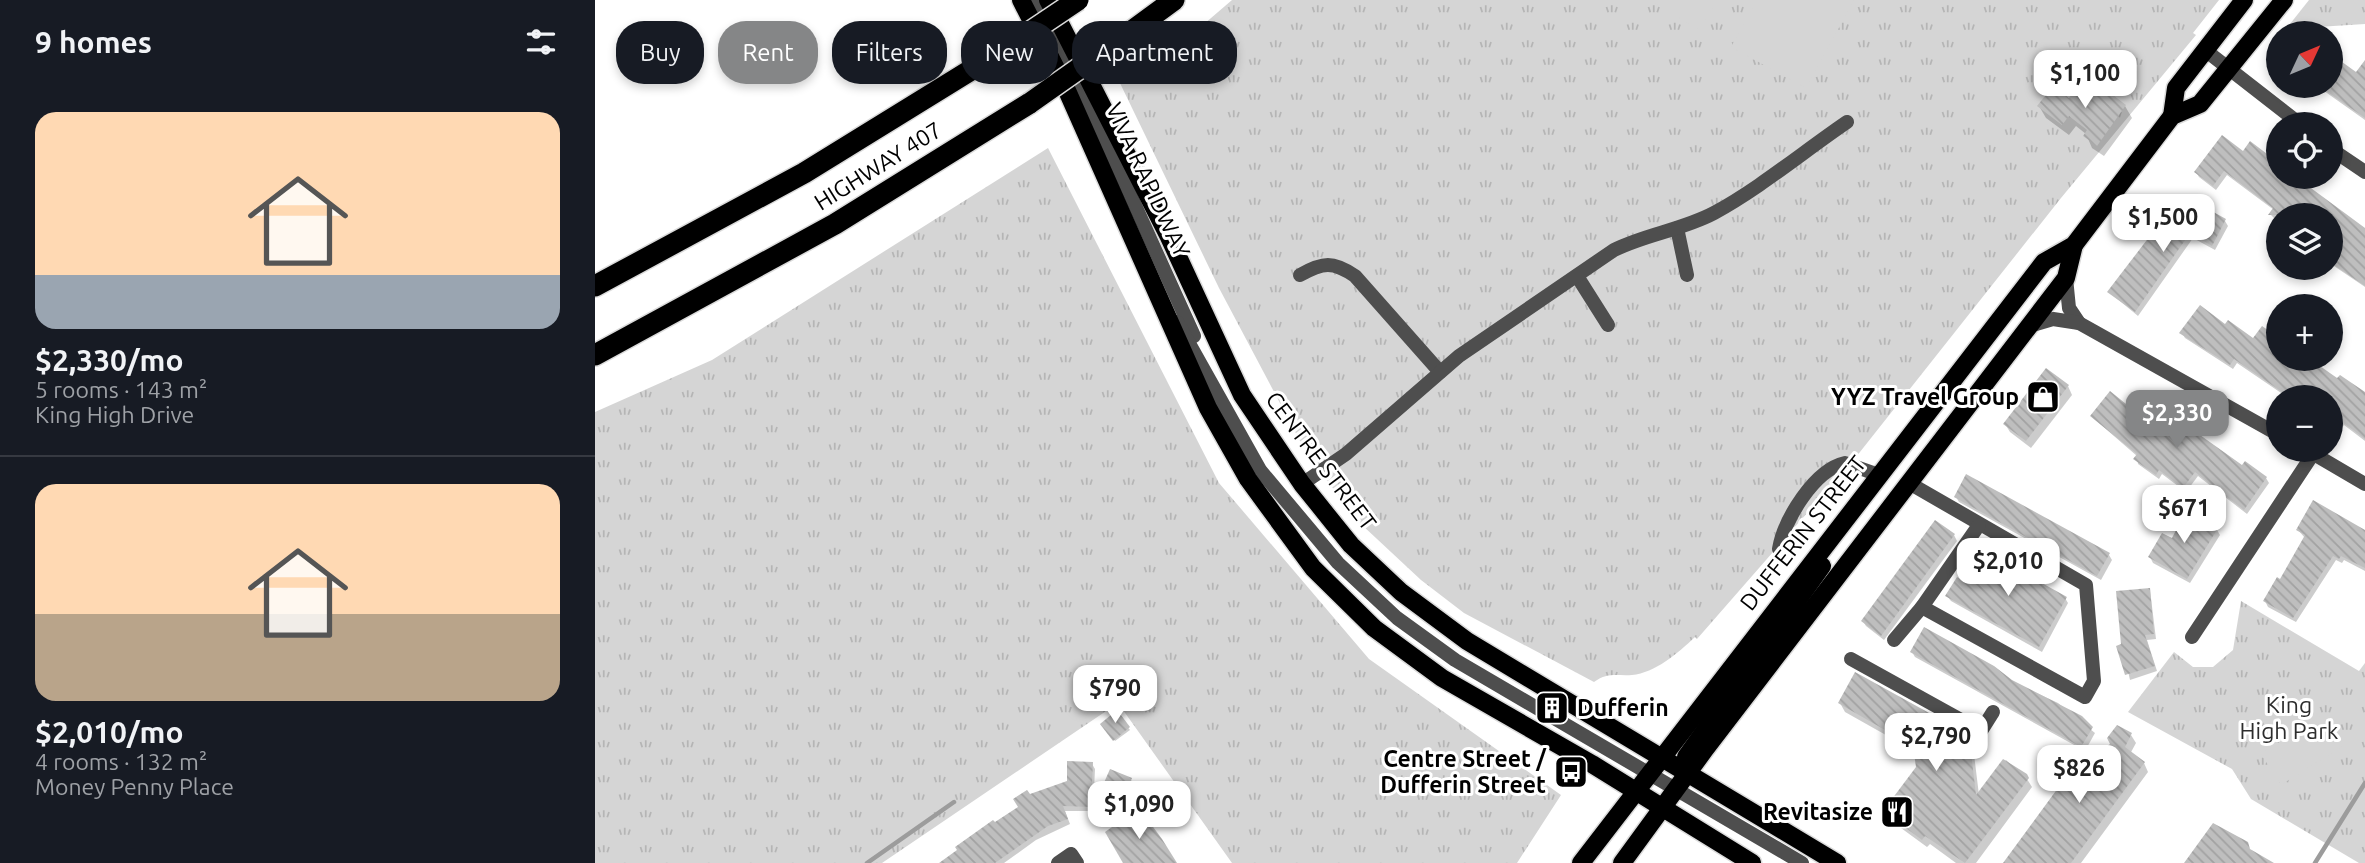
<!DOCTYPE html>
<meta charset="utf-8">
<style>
body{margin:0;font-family:Ubuntu,sans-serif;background:#20242c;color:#f1f3f6;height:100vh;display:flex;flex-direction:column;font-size:26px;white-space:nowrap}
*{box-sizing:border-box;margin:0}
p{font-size:23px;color:#9ea1a6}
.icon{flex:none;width:38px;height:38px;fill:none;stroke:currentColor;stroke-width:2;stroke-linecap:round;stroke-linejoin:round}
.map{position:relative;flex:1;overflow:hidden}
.details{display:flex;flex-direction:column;background:#171b24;width:595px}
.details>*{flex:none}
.top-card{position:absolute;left:21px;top:21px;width:665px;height:63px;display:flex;gap:14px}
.needle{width:46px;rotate:46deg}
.fabs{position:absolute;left:1671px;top:21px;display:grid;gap:14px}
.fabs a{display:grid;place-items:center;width:77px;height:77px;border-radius:50%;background:#171b24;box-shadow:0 4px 10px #0003;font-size:35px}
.price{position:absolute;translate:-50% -60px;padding:0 16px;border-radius:14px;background:#fff;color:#222;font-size:23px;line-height:46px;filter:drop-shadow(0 2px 4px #0008)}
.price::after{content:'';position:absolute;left:50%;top:42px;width:21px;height:16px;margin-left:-10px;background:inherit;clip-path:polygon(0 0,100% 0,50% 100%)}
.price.active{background:#858687;color:#fff}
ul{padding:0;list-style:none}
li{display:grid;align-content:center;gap:14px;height:371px;padding:0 35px}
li+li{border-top:2px solid #363941}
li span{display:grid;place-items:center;height:217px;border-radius:21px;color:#555}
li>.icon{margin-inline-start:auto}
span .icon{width:126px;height:126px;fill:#fffc;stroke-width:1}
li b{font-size:30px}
h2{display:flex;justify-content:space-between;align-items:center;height:84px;padding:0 35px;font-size:30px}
.chip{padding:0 24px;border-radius:28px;background:#171b24;box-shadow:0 4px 10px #0003;font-size:24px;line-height:63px}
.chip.active{background:#858687;color:#fff}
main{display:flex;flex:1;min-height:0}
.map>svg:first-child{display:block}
</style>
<main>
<section class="details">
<h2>9 homes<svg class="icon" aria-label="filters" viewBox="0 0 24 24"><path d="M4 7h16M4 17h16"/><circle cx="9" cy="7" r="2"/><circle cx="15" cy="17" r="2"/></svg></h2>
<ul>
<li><span style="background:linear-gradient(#ffd9b3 75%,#9aa5b1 0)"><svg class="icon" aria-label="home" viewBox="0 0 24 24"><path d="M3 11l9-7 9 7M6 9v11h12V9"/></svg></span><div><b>$2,330/mo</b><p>5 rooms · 143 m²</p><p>King High Drive</p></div></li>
<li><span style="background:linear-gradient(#ffd9b3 60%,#b9a48a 0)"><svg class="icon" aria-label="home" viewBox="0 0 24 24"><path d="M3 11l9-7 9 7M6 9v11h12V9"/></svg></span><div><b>$2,010/mo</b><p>4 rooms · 132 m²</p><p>Money Penny Place</p></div></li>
</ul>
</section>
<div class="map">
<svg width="1770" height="863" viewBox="0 0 1770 863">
<defs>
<pattern id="grass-tufts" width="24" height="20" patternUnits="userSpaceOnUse" patternTransform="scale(1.75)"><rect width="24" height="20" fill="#d5d5d5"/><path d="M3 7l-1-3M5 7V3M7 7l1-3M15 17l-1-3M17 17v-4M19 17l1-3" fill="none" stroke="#b5b5b5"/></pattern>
<pattern id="building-back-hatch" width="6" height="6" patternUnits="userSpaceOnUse" patternTransform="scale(1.75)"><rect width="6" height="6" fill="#bebebe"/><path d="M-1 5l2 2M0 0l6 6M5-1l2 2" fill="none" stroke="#a2a2a2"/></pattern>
</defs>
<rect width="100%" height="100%" fill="#fff"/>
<g fill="url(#grass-tufts)">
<path d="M637 0H1624L1598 33 1601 35 1466 198 1261 457 1102 639 1100 637C1083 653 1060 673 1037 675 1021 676 1013 672 999 682L869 613 826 580 767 525 714 458 624 288 523 79 562 48 573 55Z"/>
<path d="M1714 0H1770V24L1691 29Z"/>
<path d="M453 148 624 483 774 659 966 795 922 863H637L523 703 287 863H0V412L117 360Z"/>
<path d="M1646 601 1764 671 1770 663V863H1764L1656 799 1637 769 1533 712 1579 652 1598 667H1618L1638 650Z"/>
</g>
<g fill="#d5d5d5">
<path d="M1055 0H1123L1104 30Z"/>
<path d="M1162 0H1259L1211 88 1136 47Z"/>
<path d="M1729 713 1749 745 1686 785 1666 754Z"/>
</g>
<g fill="#0003">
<path d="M1736 56 1762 75 1770 71V120L1722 86H1736Z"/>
<path d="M1474 100 1530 106 1537 118 1509 156 1497 148 1491 134 1481 126 1474 135 1451 118 1444 106Z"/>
<path d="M1627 137 1684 177H1699L1770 230V287L1736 264V215H1684V223L1676 215 1679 210 1632 175 1621 190 1604 177 1601 172Z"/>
<path d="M1596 202 1630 221 1633 226 1620 250 1598 238 1543 316 1514 292 1575 240Z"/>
<path d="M1631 326 1684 359H1711L1743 381 1770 394V441L1749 425 1746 429 1736 423V397H1692L1642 363 1638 369 1590 338 1587 333Z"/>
<path d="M1473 386 1477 395 1436 448 1415 432 1410 424Z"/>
<path d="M1537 410 1671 478 1674 483 1652 514 1603 476 1591 492 1567 474 1564 479 1543 464 1542 456 1497 417Z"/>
<path d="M1361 497 1514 555 1517 560 1506 580 1364 502Z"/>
<path d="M1622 530 1625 535 1595 583 1558 563 1555 557 1577 540Z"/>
<path d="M1703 530 1770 531V571L1749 560 1747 563 1741 560 1701 622 1673 607 1670 601 1686 581 1710 538Z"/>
<path d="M1359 535 1362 541 1289 640 1271 626 1268 621Z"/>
<path d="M1368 582 1470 598 1473 603 1447 652 1356 601 1352 596Z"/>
<path d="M1555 590 1561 639 1552 640 1562 671 1535 680 1527 645Z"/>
<path d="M1317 652 1416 681 1463 703 1500 733 1490 751 1320 657Z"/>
<path d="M1245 703 1372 737 1378 746 1384 795 1411 760 1432 779 1437 787 1381 863H1361L1335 844 1332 847 1295 820 1290 811 1323 767 1321 752 1250 712Z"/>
<path d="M521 713 535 730 520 741 507 724Z"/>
<path d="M1536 735 1541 743 1535 754 1549 763 1553 772 1486 863H1411L1504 759 1502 756Z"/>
<path d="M497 764 500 769 498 811H470L475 824 441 840 409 863H347L425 807 434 796 473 782Z"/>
<path d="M536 780 539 785 524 821 503 813 500 807Z"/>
</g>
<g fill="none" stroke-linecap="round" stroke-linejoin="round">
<g stroke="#9c9c9c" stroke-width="4.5">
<path d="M272 863 359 802"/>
<path d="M1720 863 1770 783"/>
</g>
</g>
<g fill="url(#building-back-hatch)">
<path d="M1736 54 1761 72 1770 60V118L1724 86H1736Z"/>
<path d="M1501 82 1531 105 1502 146 1488 136 1492 130 1474 116 1467 125 1442 106 1458 86 1474 98 1479 91 1489 98Z"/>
<path d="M1627 135 1648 151 1655 141 1684 163V177H1701L1770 228V286L1736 263V215H1673L1678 208 1629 171 1618 186 1599 172Z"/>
<path d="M1595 199 1631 219 1617 246 1595 233 1540 312 1512 292 1561 228 1574 237Z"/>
<path d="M1605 305 1630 324 1633 320 1658 338 1667 326 1684 338V359H1715L1742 378 1745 375 1770 392V439L1746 421 1743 425 1736 421V397H1700L1692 391 1690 394 1639 359 1635 365 1584 333Z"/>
<path d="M1451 368 1474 385 1431 441 1408 424Z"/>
<path d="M1515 391 1536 408 1542 400 1595 434 1598 430 1647 465 1650 461 1672 477 1649 510 1600 472 1588 488 1564 470 1561 475 1538 459 1542 454 1495 416Z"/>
<path d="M1371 474 1515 553 1502 576 1359 497Z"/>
<path d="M1718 500 1770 530V568L1746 556 1744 559 1738 556 1698 618 1668 601 1682 577 1685 579 1710 535 1701 530Z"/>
<path d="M1591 511 1623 528 1592 579 1553 557 1567 533 1577 538Z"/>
<path d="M1340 520 1360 534 1286 636 1266 621Z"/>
<path d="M1384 548 1472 597 1444 647 1350 596 1362 577 1367 580Z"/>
<path d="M1555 588 1559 634 1550 635 1560 666 1530 675 1521 646 1526 644 1521 591Z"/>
<path d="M1329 627 1399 666 1417 680 1487 716 1498 727 1486 747 1315 652Z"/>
<path d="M1260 672 1374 735 1381 795 1408 759 1432 774 1434 778 1370 863 1330 836 1327 840 1288 811 1321 767 1318 746 1243 703Z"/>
<path d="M522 710 535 727 518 741 505 724Z"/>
<path d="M1522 725 1537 733 1530 747 1550 762 1476 863H1408L1471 777 1504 757 1500 755 1515 744 1512 738Z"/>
<path d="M472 761 498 762 496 807 468 806 473 819 453 826 400 863H344L362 850 360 847 398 820 400 822 423 807 418 799 432 790 435 794 472 781Z"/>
<path d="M515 769 537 778 521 817 498 808Z"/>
<path d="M544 808 567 839 582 863H528L510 832Z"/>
<path d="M1618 823 1653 842 1655 849 1679 863H1589Z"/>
</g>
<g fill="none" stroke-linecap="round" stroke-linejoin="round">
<defs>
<g id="major">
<path d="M426 0 470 86 613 408 653 479 718 568 779 628 847 678 997 764 1157 863"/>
<path d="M453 0 574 237 647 395 707 484 756 545 806 592 872 641 1242 863"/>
<path d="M1577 116 1581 88 1649 0"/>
<path d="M1091 757 1227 566"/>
<path d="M986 863 1449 262 1479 245 1577 116 1605 104 1689 0"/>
<path d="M1027 863 1111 748 1471 278 1479 245"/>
</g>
<g id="highway">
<path d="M530 36 579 0"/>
<path d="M0 286 209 173 410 49"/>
<path d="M0 355 240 224 435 103"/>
</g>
</defs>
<use href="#major" stroke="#dbdbdb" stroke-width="21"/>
<use href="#highway" stroke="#dbdbdb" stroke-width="24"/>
<g stroke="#4e4e4e" stroke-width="14">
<path d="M439 0 506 130 599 336"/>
<path d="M1610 50 1705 124"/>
<path d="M1736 149 1770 172"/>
<path d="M1082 228 1092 275"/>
<path d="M705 275C728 262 738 261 760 276L845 372"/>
<path d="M982 276 1013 325"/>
<path d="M1471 278 1474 308 1484 323"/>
<path d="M582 322 665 470 743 563 802 618 860 660 1207 863"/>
<path d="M1434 326 1458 319 1484 323 1684 435"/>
<path d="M1712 450 1770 484"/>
<path d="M1314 483 1491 585 1499 681 1490 697 1327 607"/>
<path d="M707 484 751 454 864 356 1019 250C1051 234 1087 230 1119 213 1165 188 1208 152 1252 122"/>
<path d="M1184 549C1189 520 1219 470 1250 463L1284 475"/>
<path d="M1597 637 1718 454"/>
<path d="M1299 640 1327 607 1384 525"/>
<path d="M1256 659 1386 731 1398 712"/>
<path d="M463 863 476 854 482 863"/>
</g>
<use href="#major" stroke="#000" stroke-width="18"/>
<use href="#highway" stroke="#000" stroke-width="21"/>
<defs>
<g id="highway-bridge">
<path d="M410 49 483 0"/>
<path d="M435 103 530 36"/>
</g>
</defs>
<use href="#highway-bridge" stroke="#dbdbdb" stroke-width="24" stroke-linecap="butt"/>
<use href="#highway-bridge" stroke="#000" stroke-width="21"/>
</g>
<defs>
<symbol id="shop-square" viewBox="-11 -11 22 22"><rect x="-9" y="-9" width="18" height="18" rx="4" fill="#000" stroke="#fff"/><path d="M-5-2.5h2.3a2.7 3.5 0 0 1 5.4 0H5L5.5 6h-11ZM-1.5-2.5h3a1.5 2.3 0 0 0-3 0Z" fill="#fff"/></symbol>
<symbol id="building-square" viewBox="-11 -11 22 22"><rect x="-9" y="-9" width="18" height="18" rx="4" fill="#000" stroke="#fff"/><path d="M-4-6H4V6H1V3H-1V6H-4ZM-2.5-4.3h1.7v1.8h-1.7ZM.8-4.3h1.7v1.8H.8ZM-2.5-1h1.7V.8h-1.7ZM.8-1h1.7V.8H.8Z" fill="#fff"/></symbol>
<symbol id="bus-square" viewBox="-11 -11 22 22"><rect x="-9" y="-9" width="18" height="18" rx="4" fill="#000" stroke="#fff"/><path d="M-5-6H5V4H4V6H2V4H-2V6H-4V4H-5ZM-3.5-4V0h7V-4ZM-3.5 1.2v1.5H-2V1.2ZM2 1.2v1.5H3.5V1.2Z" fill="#fff"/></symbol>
<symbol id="restaurant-square" viewBox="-11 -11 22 22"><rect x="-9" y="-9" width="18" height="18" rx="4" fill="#000" stroke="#fff"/><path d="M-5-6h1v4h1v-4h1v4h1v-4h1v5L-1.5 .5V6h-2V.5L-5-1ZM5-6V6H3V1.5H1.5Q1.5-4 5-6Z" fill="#fff"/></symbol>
</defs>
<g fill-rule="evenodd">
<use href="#shop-square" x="1429" y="378" width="38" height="38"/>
<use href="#building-square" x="938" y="689" width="38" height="38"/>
<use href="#bus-square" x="957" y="753" width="38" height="38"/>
<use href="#restaurant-square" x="1283" y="793" width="38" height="38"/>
</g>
<g text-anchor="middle" stroke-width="6" stroke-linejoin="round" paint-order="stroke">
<g font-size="23" fill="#000" stroke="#fff">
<text transform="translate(283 166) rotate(-32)" y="8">HIGHWAY 407</text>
<text transform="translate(553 180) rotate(65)" y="8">VIVA RAPIDWAY</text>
<text transform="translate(726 461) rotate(53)" y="8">CENTRE STREET</text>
<text transform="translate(1208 533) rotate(-52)" y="8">DUFFERIN STREET</text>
</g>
<g font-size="23" font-weight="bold" fill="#000" stroke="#fff" text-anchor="end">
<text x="1424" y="405">YYZ Travel Group</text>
<text x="982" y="716" text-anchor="start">Dufferin</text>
<text x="951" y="767">Centre Street /<tspan x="951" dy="26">Dufferin Street</tspan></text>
<text x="1278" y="820">Revitasize</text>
</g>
<g font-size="23" fill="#2c2c2c" stroke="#fff">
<text x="1694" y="713">King<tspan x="1694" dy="26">High Park</tspan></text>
</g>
</g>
</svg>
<div class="fabs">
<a><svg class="needle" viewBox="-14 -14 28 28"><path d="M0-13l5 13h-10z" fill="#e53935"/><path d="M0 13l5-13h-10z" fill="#9ea1a6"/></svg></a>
<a><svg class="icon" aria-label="locate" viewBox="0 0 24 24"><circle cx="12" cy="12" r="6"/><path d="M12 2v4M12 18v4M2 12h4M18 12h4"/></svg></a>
<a><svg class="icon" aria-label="layers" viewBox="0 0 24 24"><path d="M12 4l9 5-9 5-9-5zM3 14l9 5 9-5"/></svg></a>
<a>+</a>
<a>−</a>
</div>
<b class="price" style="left:1490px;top:110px">$1,100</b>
<b class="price" style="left:1568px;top:254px">$1,500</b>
<b class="price active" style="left:1582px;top:450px">$2,330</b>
<b class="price" style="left:1589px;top:545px">$671</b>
<b class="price" style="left:1413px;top:598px">$2,010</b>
<b class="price" style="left:520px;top:725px">$790</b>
<b class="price" style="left:1341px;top:773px">$2,790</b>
<b class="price" style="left:1484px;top:805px">$826</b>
<b class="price" style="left:544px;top:841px">$1,090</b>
<div class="top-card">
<a class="chip">Buy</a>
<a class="chip active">Rent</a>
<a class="chip">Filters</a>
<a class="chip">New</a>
<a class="chip">Apartment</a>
</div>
</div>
</main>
